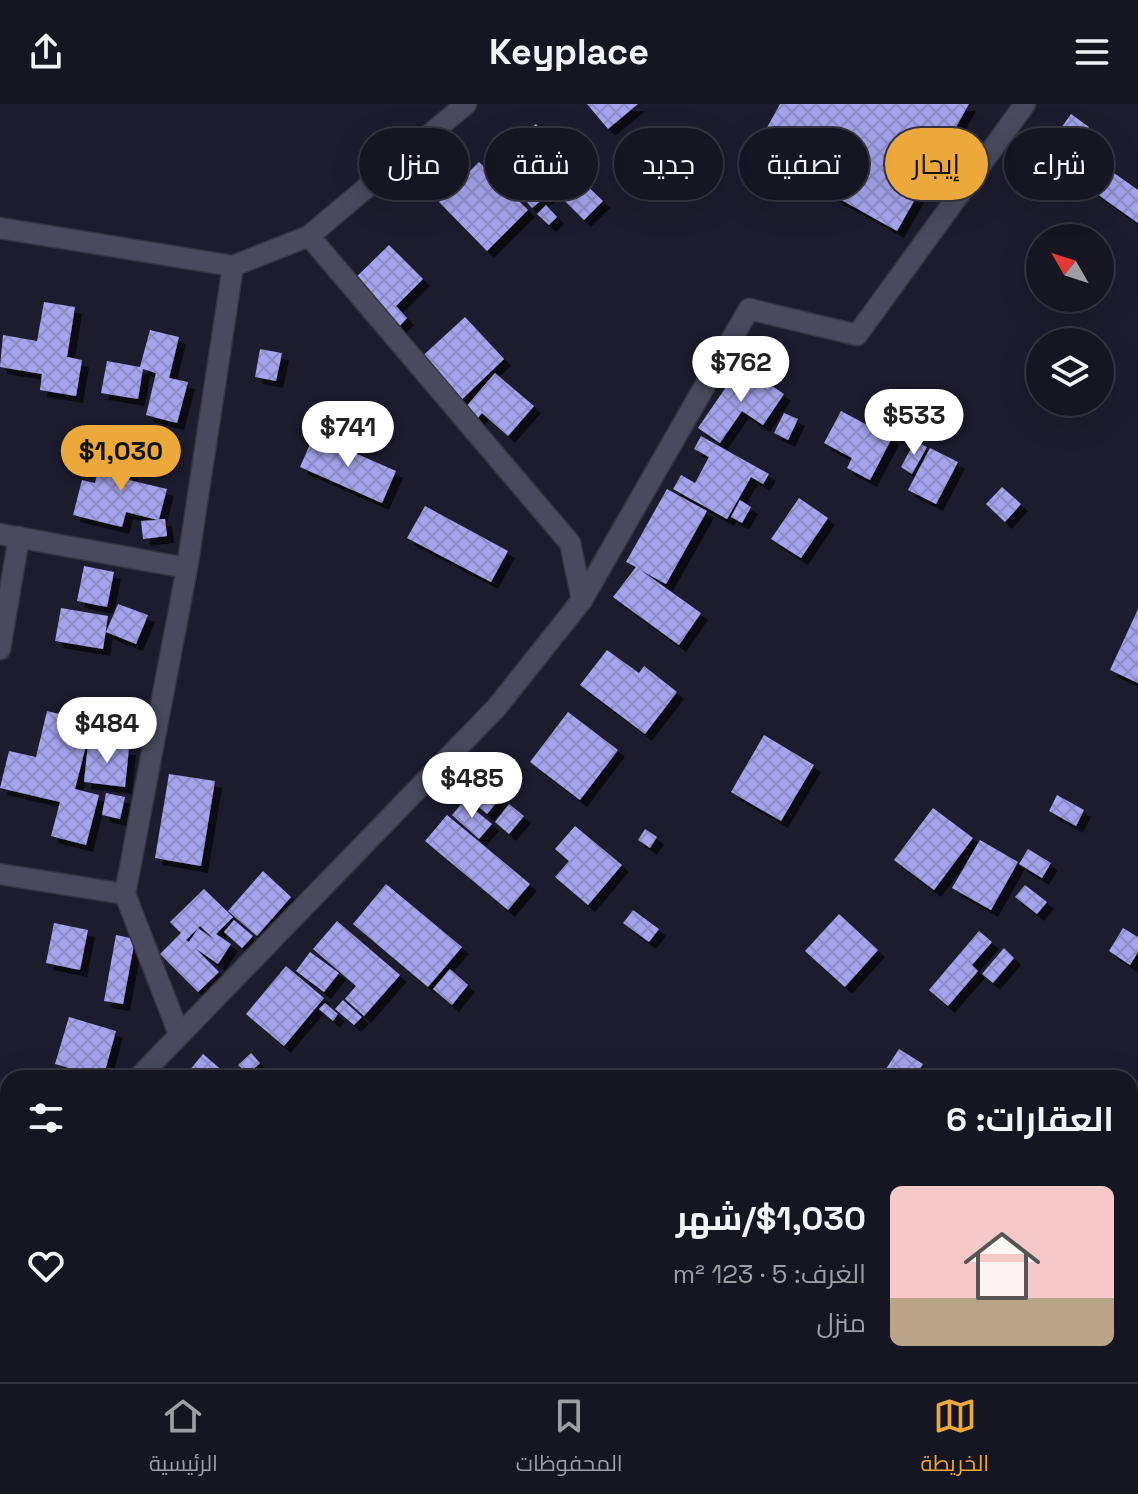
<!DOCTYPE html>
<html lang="ar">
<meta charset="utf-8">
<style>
body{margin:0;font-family:"Space Grotesk",Cairo,sans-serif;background:#23222f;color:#f1f3f6;direction:rtl;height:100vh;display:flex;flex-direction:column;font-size:30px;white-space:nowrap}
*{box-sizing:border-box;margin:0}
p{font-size:26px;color:#9e9fa5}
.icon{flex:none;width:44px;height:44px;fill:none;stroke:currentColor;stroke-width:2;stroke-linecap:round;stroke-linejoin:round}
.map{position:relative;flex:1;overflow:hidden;direction:ltr}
.drawer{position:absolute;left:0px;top:966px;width:1138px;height:312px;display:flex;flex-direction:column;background:#161522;border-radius:24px 24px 0 0;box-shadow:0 8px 32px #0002,0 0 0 2px #353440;direction:rtl}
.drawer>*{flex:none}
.banner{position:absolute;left:24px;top:24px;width:1090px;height:72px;direction:rtl;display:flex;gap:16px}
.needle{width:52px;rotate:309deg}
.controls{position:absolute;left:1026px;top:120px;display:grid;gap:16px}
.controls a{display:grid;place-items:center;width:88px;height:88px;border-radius:50%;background:#161522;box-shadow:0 8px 32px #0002,0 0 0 2px #353440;font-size:40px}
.price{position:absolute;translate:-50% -68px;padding:0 18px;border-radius:28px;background:#fff;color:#222;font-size:26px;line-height:52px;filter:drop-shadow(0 2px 4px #0008)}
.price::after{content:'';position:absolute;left:50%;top:48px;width:24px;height:18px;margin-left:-12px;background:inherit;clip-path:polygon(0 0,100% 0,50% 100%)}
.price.selected{background:#eda83b;color:#111}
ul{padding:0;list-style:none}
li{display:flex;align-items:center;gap:24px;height:200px;padding:0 24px}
li span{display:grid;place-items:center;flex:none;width:224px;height:160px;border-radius:12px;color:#555}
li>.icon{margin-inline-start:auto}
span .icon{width:96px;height:96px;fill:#fffc;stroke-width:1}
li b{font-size:34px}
h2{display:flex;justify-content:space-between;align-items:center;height:96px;padding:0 24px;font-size:34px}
.chip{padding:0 28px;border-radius:36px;background:#161522;box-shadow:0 8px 32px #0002,0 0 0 2px #353440;font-size:28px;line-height:72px}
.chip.selected{background:#eda83b;color:#111}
header{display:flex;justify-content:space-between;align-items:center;height:104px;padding:0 24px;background:#161522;font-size:36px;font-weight:600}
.dock{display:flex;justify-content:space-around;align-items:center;height:112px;border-top:2px solid #353440;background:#161522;font-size:22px;color:#9e9fa5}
.dock a{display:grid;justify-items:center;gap:4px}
.dock .selected{color:#eda83b}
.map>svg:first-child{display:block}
</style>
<header><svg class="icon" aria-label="menu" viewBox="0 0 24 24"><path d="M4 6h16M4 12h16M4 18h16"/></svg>Keyplace<svg class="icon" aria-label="share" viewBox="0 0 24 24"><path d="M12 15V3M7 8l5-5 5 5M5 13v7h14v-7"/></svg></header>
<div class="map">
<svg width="1138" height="1278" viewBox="0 0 1138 1278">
<defs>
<pattern id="building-cross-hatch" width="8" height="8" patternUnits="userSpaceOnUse" patternTransform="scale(2)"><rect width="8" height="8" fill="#a5a3ed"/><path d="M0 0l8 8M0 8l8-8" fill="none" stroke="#8c8ac3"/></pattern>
<filter id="shadow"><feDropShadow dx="7" dy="7" stdDeviation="0" flood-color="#0009"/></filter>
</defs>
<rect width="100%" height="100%" fill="#1d1c2e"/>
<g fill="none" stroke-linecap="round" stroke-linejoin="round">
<path stroke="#10003a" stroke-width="48" d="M1130 1249 1138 1240"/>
</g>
<g fill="url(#building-cross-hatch)" fill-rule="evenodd" filter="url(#shadow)">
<path d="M587 0H638L608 25Z"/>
<path d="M780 0H969L897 127 754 47Z"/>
<path d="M1071 10 1089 23 1076 42 1138 86V119L1042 51Z"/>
<path d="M536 20 576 68 532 104 491 56Z"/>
<path d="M479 58 528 106 487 147 439 98Z"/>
<path d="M575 70 603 97 584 116 557 89Z"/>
<path d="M546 101 557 113 549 121 537 110Z"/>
<path d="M389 141 423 175 396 202 407 214 397 225 351 178Z"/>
<path d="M44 198 75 203 67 253 82 256 76 292 40 286 42 270 0 263 3 231 37 237Z"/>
<path d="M465 213 504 255 456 301 416 258Z"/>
<path d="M150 226 179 233 169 274 188 278 177 319 146 311 156 269 143 265 138 295 101 289 107 257 140 263Z"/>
<path d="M260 245 282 249 276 277 255 273Z"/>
<path d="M741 261 784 290 763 321 742 307 720 339 698 324Z"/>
<path d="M495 269 534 302 508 332 482 309 476 316 464 305Z"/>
<path d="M841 307 892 334 870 376 847 364 852 354 824 339Z"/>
<path d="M784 309 798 315 788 336 774 329Z"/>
<path d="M314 331 396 367 382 399 300 363Z"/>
<path d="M701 332 769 370 763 380 751 373 727 415 673 385 681 371 695 379 709 353 694 345Z"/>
<path d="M105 335 137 343 129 376 167 385 159 415H165L167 432 143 435 141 417 158 416 126 408 122 423 73 411 82 376 95 379Z"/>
<path d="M915 337 927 343 912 370 901 363Z"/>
<path d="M930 344 958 358 936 400 908 386Z"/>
<path d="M1002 383 1021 400 1005 418 986 400Z"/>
<path d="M667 385 707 407 666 480 642 467 701 509 679 541 613 493 636 463 626 458Z"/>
<path d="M799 394 828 414 801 454 771 435Z"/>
<path d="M740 396 751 403 742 419 731 413Z"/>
<path d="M425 402 508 447 491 478 407 434Z"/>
<path d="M84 462 114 468 107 503 77 497Z"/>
<path d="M118 500 148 511 136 540 106 528Z"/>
<path d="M61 504 108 512 103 545 55 537Z"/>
<path d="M1138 505V579L1110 566Z"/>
<path d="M607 546 639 569 644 562 677 588 645 630 580 581Z"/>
<path d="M47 607 92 618 75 685 99 691 86 741 51 732 60 698 0 684 9 647 36 653Z"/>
<path d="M568 608 618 646 580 696 530 658Z"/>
<path d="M764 631 814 661 781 717 731 688Z"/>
<path d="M88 640 129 644 125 683 84 678Z"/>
<path d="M169 670 215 677 201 762 155 754Z"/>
<path d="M483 675 502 692 487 710 467 693Z"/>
<path d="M106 689 125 693 120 715 102 711Z"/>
<path d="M1057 691 1084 706 1076 722 1049 707Z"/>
<path d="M464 697 492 720 479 735 452 711Z"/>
<path d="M509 700 524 712 509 730 495 718Z"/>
<path d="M933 704 973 734 934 786 894 756Z"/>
<path d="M447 711 530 780 508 806 425 737Z"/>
<path d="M575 722 622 761 588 801 555 773 569 757 555 745Z"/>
<path d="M645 725 657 733 650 744 638 736Z"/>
<path d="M980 736 1018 758 991 806 952 784Z"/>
<path d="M1028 745 1051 759 1042 774 1019 760Z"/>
<path d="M263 767 291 793 257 832 228 807Z"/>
<path d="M386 780 462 843 428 883 353 820Z"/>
<path d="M1025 781 1047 798 1037 810 1015 793Z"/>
<path d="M204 785 233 813 216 830 231 840 218 860 195 844 219 868 198 888 160 850 181 829 170 818ZM200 822 215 836 198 824 189 838 186 836Z"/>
<path d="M633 806 659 825 649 838 623 819Z"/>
<path d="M839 810 878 846 845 883 805 847Z"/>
<path d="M234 816 253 832 242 844 224 828Z"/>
<path d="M337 817 400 871 364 912 345 895 356 882 313 845Z"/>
<path d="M54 819 88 826 80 866 46 859Z"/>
<path d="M1123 824 1138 833V848L1130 861 1109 847Z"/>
<path d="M979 827 992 838 972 861 978 867 948 902 929 886Z"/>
<path d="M116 831 135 835 123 900 104 897Z"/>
<path d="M1004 844 1014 854 993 879 982 870Z"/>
<path d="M310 848 339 869 324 888 296 867Z"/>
<path d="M286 862 324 894 284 942 246 910Z"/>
<path d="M450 865 468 881 452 901 433 885Z"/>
<path d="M343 896 362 913 354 921 335 905Z"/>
<path d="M325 899 338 910 333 917 319 905Z"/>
<path d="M69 913 116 927 103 974 55 960Z"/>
<path d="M899 945 923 960 914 974H880Z"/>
<path d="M251 949 260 959 248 970 238 961Z"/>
<path d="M203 950 231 974H183Z"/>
<path d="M2 1192 8 1197V1270H49L43 1278H27L21 1273 17 1278H0V1194Z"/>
<path d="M242 1270H277L284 1276 283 1278H238L237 1277Z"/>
<path d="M301 1270H383L376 1278H311Z"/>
<path d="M413 1270H429L439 1278H424Z"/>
<path d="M454 1270H482L476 1278H448Z"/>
</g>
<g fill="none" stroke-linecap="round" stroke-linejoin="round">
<defs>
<g id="minor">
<path d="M309 132 570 439 582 496"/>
<path d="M0 430 187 464"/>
<path d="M0 545 19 433"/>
<path d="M0 770 125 790"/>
<path d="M179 930 125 790 187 464 233 162"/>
<path d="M138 974 497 603 582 496 749 205 857 231 1025 0"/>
<path d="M0 1120 8 1111"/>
</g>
<path id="secondary" d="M0 124 233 162 309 132 466 0"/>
</defs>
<use href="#minor" stroke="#363543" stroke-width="23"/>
<use href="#secondary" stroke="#363543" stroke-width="23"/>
<use href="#minor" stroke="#4a4a5e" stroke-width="20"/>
<use href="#secondary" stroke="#4a4a5e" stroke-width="20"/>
</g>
</svg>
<div class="controls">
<a><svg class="needle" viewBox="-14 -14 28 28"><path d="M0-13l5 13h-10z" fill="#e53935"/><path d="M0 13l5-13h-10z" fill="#9e9fa5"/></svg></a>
<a><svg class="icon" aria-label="layers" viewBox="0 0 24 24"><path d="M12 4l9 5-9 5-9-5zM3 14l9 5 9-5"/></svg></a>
</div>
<b class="price" style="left:741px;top:300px">$762</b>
<b class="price" style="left:914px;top:353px">$533</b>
<b class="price" style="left:348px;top:365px">$741</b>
<b class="price selected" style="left:121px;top:389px">$1,030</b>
<b class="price" style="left:107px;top:661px">$484</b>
<b class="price" style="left:472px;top:716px">$485</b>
<div class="banner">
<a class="chip">شراء</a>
<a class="chip selected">إيجار</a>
<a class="chip">تصفية</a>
<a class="chip">جديد</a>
<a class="chip">شقة</a>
<a class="chip">منزل</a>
</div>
<section class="drawer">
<h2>العقارات: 6<svg class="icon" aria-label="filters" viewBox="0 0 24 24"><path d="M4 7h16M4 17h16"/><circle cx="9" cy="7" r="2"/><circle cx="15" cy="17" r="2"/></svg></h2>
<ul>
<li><span style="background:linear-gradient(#f6c9c9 70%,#b9a48a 0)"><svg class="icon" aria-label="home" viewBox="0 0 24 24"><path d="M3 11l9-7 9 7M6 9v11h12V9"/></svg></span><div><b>$1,030/شهر</b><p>الغرف: 5 · 123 m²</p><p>منزل</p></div><svg class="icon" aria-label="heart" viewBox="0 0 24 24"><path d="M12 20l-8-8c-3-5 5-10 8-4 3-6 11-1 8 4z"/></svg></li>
</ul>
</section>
</div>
<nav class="dock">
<a class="selected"><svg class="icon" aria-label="map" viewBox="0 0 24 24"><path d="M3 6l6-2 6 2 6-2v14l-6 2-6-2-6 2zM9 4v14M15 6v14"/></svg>الخريطة</a>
<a><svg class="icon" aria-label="saved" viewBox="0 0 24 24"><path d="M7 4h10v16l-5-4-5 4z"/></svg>المحفوظات</a>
<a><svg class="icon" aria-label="home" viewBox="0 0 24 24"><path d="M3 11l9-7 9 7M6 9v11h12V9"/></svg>الرئيسية</a>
</nav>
